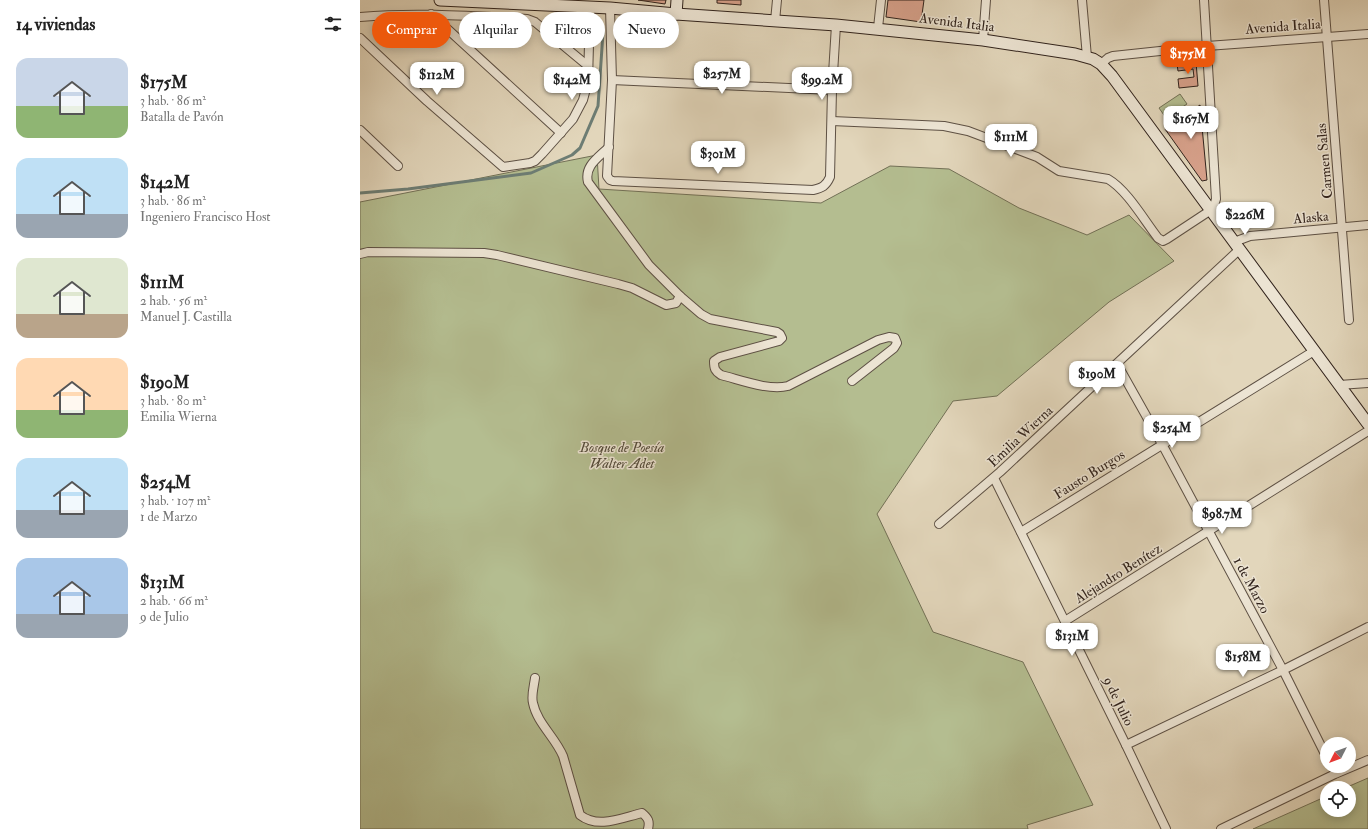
<!DOCTYPE html>
<html lang="es">
<meta charset="utf-8">
<style>
body{margin:0;font-family:"IM FELL Double Pica",serif;background:#f2f2f2;color:#222;height:100vh;display:flex;flex-direction:column;font-size:15px;white-space:nowrap}
*{box-sizing:border-box;margin:0}
p{font-size:13px;color:#767676}
.icon{flex:none;width:22px;height:22px;fill:none;stroke:currentColor;stroke-width:2;stroke-linecap:round;stroke-linejoin:round}
.map{position:relative;flex:1;overflow:hidden}
.side{display:flex;flex-direction:column;background:#fff;width:360px}
.side>*{flex:none}
.top-card{position:absolute;left:12px;top:12px;width:380px;height:36px;display:flex;gap:8px}
.needle{width:26px;rotate:228deg}
.buttons{position:absolute;left:960px;top:737px;display:grid;gap:8px}
.buttons a{display:grid;place-items:center;width:36px;height:36px;border-radius:50%;background:#fff;box-shadow:0 2px 10px #0003;font-size:20px}
.price{position:absolute;translate:-50% -34px;padding:0 9px;border-radius:8px;background:#fff;color:#222;font-size:13px;line-height:26px;filter:drop-shadow(0 1px 2px #0008)}
.price::after{content:'';position:absolute;left:50%;top:24px;width:12px;height:9px;margin-left:-6px;background:inherit;clip-path:polygon(0 0,100% 0,50% 100%)}
.price.current{background:#ea580c;color:#fff}
ul{padding:0;list-style:none}
li{display:flex;align-items:center;gap:12px;height:100px;padding:0 16px}
li span{display:grid;place-items:center;flex:none;width:112px;height:80px;border-radius:12px;color:#555}
li>.icon{margin-inline-start:auto}
span .icon{width:48px;height:48px;fill:#fffc;stroke-width:1}
li b{font-size:17px}
h2{display:flex;justify-content:space-between;align-items:center;height:48px;padding:0 16px;font-size:17px}
.tag{padding:0 14px;border-radius:18px;background:#fff;box-shadow:0 2px 10px #0003;font-size:14px;line-height:36px}
.tag.current{background:#ea580c;color:#fff}
main{display:flex;flex:1;min-height:0}
.map>svg:first-child{display:block}
</style>
<main>
<section class="side">
<h2>14 viviendas<svg class="icon" aria-label="filters" viewBox="0 0 24 24"><path d="M4 7h16M4 17h16"/><circle cx="9" cy="7" r="2"/><circle cx="15" cy="17" r="2"/></svg></h2>
<ul>
<li><span style="background:linear-gradient(#c9d6e8 60%,#8fb573 0)"><svg class="icon" aria-label="home" viewBox="0 0 24 24"><path d="M3 11l9-7 9 7M6 9v11h12V9"/></svg></span><div><b>$175M</b><p>3 hab. · 86 m²</p><p>Batalla de Pavón</p></div></li>
<li><span style="background:linear-gradient(#bfe0f5 70%,#9aa5b1 0)"><svg class="icon" aria-label="home" viewBox="0 0 24 24"><path d="M3 11l9-7 9 7M6 9v11h12V9"/></svg></span><div><b>$142M</b><p>3 hab. · 86 m²</p><p>Ingeniero Francisco Host</p></div></li>
<li><span style="background:linear-gradient(#dfe7d0 70%,#b9a48a 0)"><svg class="icon" aria-label="home" viewBox="0 0 24 24"><path d="M3 11l9-7 9 7M6 9v11h12V9"/></svg></span><div><b>$111M</b><p>2 hab. · 56 m²</p><p>Manuel J. Castilla</p></div></li>
<li><span style="background:linear-gradient(#ffd9b3 65%,#8fb573 0)"><svg class="icon" aria-label="home" viewBox="0 0 24 24"><path d="M3 11l9-7 9 7M6 9v11h12V9"/></svg></span><div><b>$190M</b><p>3 hab. · 80 m²</p><p>Emilia Wierna</p></div></li>
<li><span style="background:linear-gradient(#bfe0f5 65%,#9aa5b1 0)"><svg class="icon" aria-label="home" viewBox="0 0 24 24"><path d="M3 11l9-7 9 7M6 9v11h12V9"/></svg></span><div><b>$254M</b><p>3 hab. · 107 m²</p><p>1 de Marzo</p></div></li>
<li><span style="background:linear-gradient(#a9c7e8 70%,#9aa5b1 0)"><svg class="icon" aria-label="home" viewBox="0 0 24 24"><path d="M3 11l9-7 9 7M6 9v11h12V9"/></svg></span><div><b>$131M</b><p>2 hab. · 66 m²</p><p>9 de Julio</p></div></li>
</ul>
</section>
<div class="map">
<svg width="1008" height="829" viewBox="0 0 1008 829">
<rect width="100%" height="100%" fill="#e2d6bb"/>
<filter id="stains"><feTurbulence type="fractalNoise" baseFrequency=".005" numOctaves="4"/><feColorMatrix values="0 0 0 0 .2 0 0 0 0 .09 0 0 0 0 .02 0 0 0 .5 -.17"/></filter>
<radialGradient id="worn" r=".72"><stop offset=".6" stop-color="#630" stop-opacity="0"/><stop offset="1" stop-color="#630" stop-opacity=".3"/></radialGradient>
<g fill="#b4bd90" stroke="#727056">
<path d="M820 94 827 104 806 118 799 108Z"/>
<path d="M237 155 239 189 461 203 530 166 589 169 659 208 727 235 769 215 814 261 749 302 637 396 593 401 517 514 573 632 663 662 733 805 667 825 668 829H0V202Z"/>
<path d="M1008 778V829H893L967 796V810H989V788H985Z"/>
</g>
<g fill="none" stroke-linecap="round" stroke-linejoin="round">
<path stroke="#6d7d74" stroke-width="3" d="M0 193 48 189 171 173 212 155 220 148 238 106 243 33"/>
</g>
<g fill="#d7a18b" stroke="#31231c">
<path d="M278 0H306L305 4Z"/>
<path d="M357 0H381V5L357 3Z"/>
<path d="M528 0H564L561 22 526 17Z"/>
<path d="M836 62 838 86 819 88 818 79 834 77 833 69 818 71 817 64Z"/>
<path d="M840 105 847 180 842 181 805 129Z"/>
</g>
<g fill="none" stroke-linecap="round" stroke-linejoin="round">
<defs>
<g id="street">
<path d="M722 0 727 57"/>
<path d="M964 0 989 320"/>
<path d="M250 8 252 80 247 176 250 180 253 181 453 190C462 188 466 186 470 177L472 90 476 25"/>
<path d="M71 14 201 133"/>
<path d="M0 17C56 12 111 16 167 19L175 22 228 66"/>
<path d="M415 21 417 0"/>
<path d="M518 28 521 0"/>
<path d="M0 38 67 101 143 167 170 163 175 161 182 154 213 119 223 100 228 81 230 7"/>
<path d="M623 40 626 0"/>
<path d="M741 64 748 58 753 56 847 46 1008 34"/>
<path d="M252 80 472 90"/>
<path d="M472 121 584 126 608 131 677 157 699 171 748 179C767 190 784 220 798 238L803 241 807 239 851 210 854 206 856 199 844 0"/>
<path d="M0 130 38 166"/>
<path d="M249 147C238 158 224 166 228 182L289 265 320 296 341 314 350 319 417 332 420 334 422 338 419 341 360 357 354 361C354 369 355 371 361 375 381 380 409 391 428 386L518 340 529 337 535 338 537 343 534 348 492 381"/>
<path d="M874 242 890 236 1008 225"/>
<path d="M0 254 8 252 124 253 137 255 258 284 272 288 306 305 316 303 320 296"/>
<path d="M757 364 802 444 923 670 967 758"/>
<path d="M979 385 1008 383"/>
<path d="M634 478 766 745 806 829"/>
<path d="M579 524 640 472 880 249"/>
<path d="M661 532 954 351"/>
<path d="M705 621 1008 431"/>
<path d="M175 678C174 686 171 696 173 703 177 723 195 737 203 756L220 815C238 829 261 818 282 813 288 818 290 821 288 829"/>
<path d="M766 745 923 670 1008 627"/>
<path d="M861 829 975 774 1008 760"/>
</g>
<g id="secondary">
<path d="M80 0 250 8 316 14 476 25 623 40 715 54 733 59 741 64 752 76 1008 424"/>
<path d="M316 14 317 0"/>
</g>
</defs>
<use href="#street" stroke="#5d5044" stroke-width="10"/>
<use href="#secondary" stroke="#31231c" stroke-width="13"/>
<use href="#street" stroke="#ece4d3" stroke-width="8"/>
<use href="#secondary" stroke="#ece4d3" stroke-width="11"/>
</g>
<g text-anchor="middle" stroke-width="3" stroke-linejoin="round" paint-order="stroke">
<g font-size="14" fill="#31231c" stroke="#ece4d3">
<text transform="translate(597 22) rotate(7)" y="5">Avenida Italia</text>
<text transform="translate(923 26) rotate(-4)" y="5">Avenida Italia</text>
<text transform="translate(964 161) rotate(-95)" y="5">Carmen Salas</text>
<text transform="translate(951 217) rotate(-5)" y="5">Alaska</text>
<text transform="translate(660 436) rotate(-43)" y="5">Emilia Wierna</text>
<text transform="translate(729 474) rotate(-32)" y="5">Fausto Burgos</text>
<text transform="translate(758 573) rotate(-32)" y="5">Alejandro Benítez</text>
<text transform="translate(892 585) rotate(62)" y="5">1 de Marzo</text>
<text transform="translate(759 701) rotate(64)" y="5">9 de Julio</text>
</g>
<g font-size="14" font-style="italic" fill="#524a39" stroke="#ece4d3">
<text x="262" y="452">Bosque de Poesía<tspan x="262" dy="16">Walter Adet</tspan></text>
</g>
</g>
<rect width="100%" height="100%" filter="url(#stains)"/>
<rect width="100%" height="100%" fill="url(#worn)"/>
</svg>
<div class="buttons">
<a><svg class="needle" viewBox="-14 -14 28 28"><path d="M0-13l5 13h-10z" fill="#e53935"/><path d="M0 13l5-13h-10z" fill="#767676"/></svg></a>
<a><svg class="icon" aria-label="locate" viewBox="0 0 24 24"><circle cx="12" cy="12" r="6"/><path d="M12 2v4M12 18v4M2 12h4M18 12h4"/></svg></a>
</div>
<b class="price current" style="left:828px;top:75px">$175M</b>
<b class="price" style="left:362px;top:95px">$257M</b>
<b class="price" style="left:77px;top:96px">$112M</b>
<b class="price" style="left:212px;top:101px">$142M</b>
<b class="price" style="left:462px;top:101px">$99.2M</b>
<b class="price" style="left:831px;top:140px">$167M</b>
<b class="price" style="left:651px;top:158px">$111M</b>
<b class="price" style="left:358px;top:175px">$301M</b>
<b class="price" style="left:885px;top:236px">$226M</b>
<b class="price" style="left:737px;top:395px">$190M</b>
<b class="price" style="left:812px;top:449px">$254M</b>
<b class="price" style="left:862px;top:535px">$98.7M</b>
<b class="price" style="left:712px;top:657px">$131M</b>
<b class="price" style="left:883px;top:678px">$158M</b>
<div class="top-card">
<a class="tag current">Comprar</a>
<a class="tag">Alquilar</a>
<a class="tag">Filtros</a>
<a class="tag">Nuevo</a>
</div>
</div>
</main>
